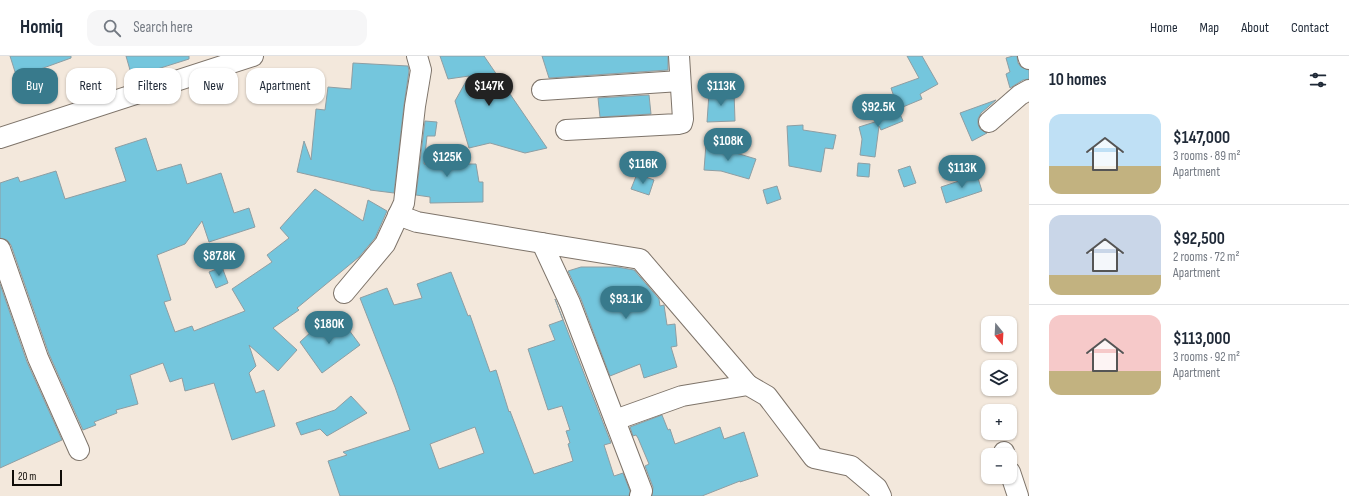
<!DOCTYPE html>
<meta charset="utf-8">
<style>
body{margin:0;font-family:"Sofia Sans Condensed",sans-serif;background:#f6f6f7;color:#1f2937;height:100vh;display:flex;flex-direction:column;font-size:15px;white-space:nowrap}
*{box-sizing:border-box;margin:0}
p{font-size:13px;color:#747a83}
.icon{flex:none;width:22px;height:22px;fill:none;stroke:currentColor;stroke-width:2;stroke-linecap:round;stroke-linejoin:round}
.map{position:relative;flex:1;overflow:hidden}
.side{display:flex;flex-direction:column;background:#fff;width:320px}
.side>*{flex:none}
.hud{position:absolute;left:12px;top:12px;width:380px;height:36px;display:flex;gap:8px}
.needle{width:26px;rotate:162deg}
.controls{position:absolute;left:981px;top:260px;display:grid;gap:8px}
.controls a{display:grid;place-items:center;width:36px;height:36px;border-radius:8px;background:#fff;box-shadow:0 1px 3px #0004;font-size:20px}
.scale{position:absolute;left:12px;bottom:10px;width:50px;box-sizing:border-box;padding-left:4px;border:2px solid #0f0c08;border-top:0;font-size:11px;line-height:14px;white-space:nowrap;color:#0f0c08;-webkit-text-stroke:3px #f3e8dc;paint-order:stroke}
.price{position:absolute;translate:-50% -34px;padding:0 9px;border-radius:14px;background:#387a8c;color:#fff;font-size:13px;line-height:26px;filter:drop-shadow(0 1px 2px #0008)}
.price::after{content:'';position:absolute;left:50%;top:24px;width:12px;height:9px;margin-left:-6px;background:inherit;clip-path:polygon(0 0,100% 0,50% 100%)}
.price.on{background:#222;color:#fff}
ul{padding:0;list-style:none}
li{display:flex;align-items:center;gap:12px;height:100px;padding:0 20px}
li+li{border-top:1px solid #e0e1e3}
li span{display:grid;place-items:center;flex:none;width:112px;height:80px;border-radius:12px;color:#555}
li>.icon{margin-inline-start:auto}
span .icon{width:48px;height:48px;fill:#fffc;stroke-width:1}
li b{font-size:17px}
h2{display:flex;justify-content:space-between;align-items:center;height:48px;padding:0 20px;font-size:17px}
.pill{padding:0 14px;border-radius:12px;background:#fff;box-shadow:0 1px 3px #0004;font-size:14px;line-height:36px}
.pill.on{background:#387a8c;color:#fff}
header{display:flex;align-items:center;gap:24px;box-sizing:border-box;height:56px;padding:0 20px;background:#fff;border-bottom:1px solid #e0e1e3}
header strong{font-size:19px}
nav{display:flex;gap:22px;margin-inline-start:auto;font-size:14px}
.search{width:280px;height:36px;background:#f6f6f7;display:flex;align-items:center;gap:10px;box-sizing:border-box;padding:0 14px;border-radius:12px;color:#747a83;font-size:15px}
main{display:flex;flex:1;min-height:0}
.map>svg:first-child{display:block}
</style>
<header>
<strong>Homiq</strong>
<div class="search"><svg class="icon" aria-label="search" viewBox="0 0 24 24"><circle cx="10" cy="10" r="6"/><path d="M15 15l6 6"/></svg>Search here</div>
<nav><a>Home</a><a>Map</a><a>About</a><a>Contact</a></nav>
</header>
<main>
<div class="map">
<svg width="1029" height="440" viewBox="0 0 1029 440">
<rect width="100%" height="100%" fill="#f3e8dc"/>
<g fill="#74c6dd" stroke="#8e9ea3" fill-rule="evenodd">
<path d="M10 0H71V2L24 19V16L16 19Z"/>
<path d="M126 0H189V3L132 21Z"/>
<path d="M440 0H484L547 92 525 97 490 87 469 92 455 45 469 20 448 23Z"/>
<path d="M542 0H668V14L549 22Z"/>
<path d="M907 0H922L938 28 920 38 922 43 898 53 891 32 919 22Z"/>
<path d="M1013 0H1017L1018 7 1021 11 1029 14V23L1023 24 1010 32 1006 18 1010 16 1006 2Z"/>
<path d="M353 7 408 10 409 15 404 49 394 137 370 134V133L297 116 304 85 311 104 316 53 325 54 328 31 351 33Z"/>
<path d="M734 36 735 65 707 66 709 37Z"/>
<path d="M649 39 651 58 600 61 598 42Z"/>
<path d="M996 44 981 57 978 63V68L980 73 987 77 972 85 960 57Z"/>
<path d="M895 46 903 65 881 74 879 70 875 101 860 99 862 83 859 71 878 65 873 53Z"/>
<path d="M425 65 437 66 435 80H427L424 108H476L479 126H483V146L430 147V141L416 139Z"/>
<path d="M803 69V74L836 79 833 93 825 92 821 116 789 110 787 70Z"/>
<path d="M146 82 157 115 181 108 187 128 221 117 234 157 249 152 255 171 209 186 202 165 185 188 157 199 171 244 164 246 175 276 192 270 194 275 245 255 232 233 272 206 267 199 289 182 280 172 315 133 363 165 368 144 387 155 375 182 359 201 297 252 299 254 273 272 297 294 278 315 249 289 256 310 249 317 256 337 264 334 275 370 232 384 214 327 185 335 182 322 170 326 163 307 130 319 138 348 116 354 117 357 94 366 96 369 83 374 49 298 11 189 7 184 0 182V127L18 121 20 126 56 115 65 143 126 125 115 92Z"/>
<path d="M706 88 756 103 749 123 721 115 704 114Z"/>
<path d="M858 107 870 108 869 121 857 120Z"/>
<path d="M910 110 916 127 904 131 898 114Z"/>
<path d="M637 118 654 124 649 139 631 133Z"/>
<path d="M977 119 982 135 946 147 941 131Z"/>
<path d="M777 130 781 143 767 148 763 134Z"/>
<path d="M222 211 228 227 216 232 209 216Z"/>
<path d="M581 211H617L634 214 659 243 660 250 664 249 667 269 675 268 677 290 671 291 677 311 644 322 640 308 610 320 581 243 568 215Z"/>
<path d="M451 216 468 260 470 259 490 316 496 314 509 356 510 355 534 418 573 405 568 388 570 387 566 375 570 374 562 350 548 354 528 293 555 284 549 269 563 264 555 243 611 387 604 389 614 420 623 417 630 435 629 440H340L328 405 347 399 343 396 410 374 395 331 360 242 387 232 394 249 422 242 417 228ZM475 371 484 397 439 413 430 388Z"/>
<path d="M0 228 27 306 62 384 0 412Z"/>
<path d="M324 264H329L339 275 346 270 360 289 322 317 300 286Z"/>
<path d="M351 340 367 357 327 380 320 373 301 379 296 367 335 354Z"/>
<path d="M662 359 668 374 670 373 675 388 720 371 724 383 744 376 758 420 740 426V425L702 440H652L653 431 645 410 649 408 638 382 636 379 633 380 630 371Z"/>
</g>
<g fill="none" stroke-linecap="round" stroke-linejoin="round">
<defs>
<g id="minor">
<path d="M1028 0 1029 3"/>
<path d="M542 34 680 25"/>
<path d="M989 66 1020 39 1029 34"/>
<path d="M566 74 678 68 682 67 683 63 679 0"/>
<path d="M0 82 253 0"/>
<path d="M398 159 417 166 542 187"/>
<path d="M0 193 38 302 79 394"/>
<path d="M344 237 385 188 404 147 415 50 421 14 417 0"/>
<path d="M615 364 682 340 748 329 767 340 814 402 851 410 877 432 881 440"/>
<path d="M1004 396 1005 399"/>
<path d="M1010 416 1018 440"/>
<path d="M640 440 642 435 570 247 542 187 640 203 748 329"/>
</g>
</defs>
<use href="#minor" stroke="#7e746a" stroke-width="22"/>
<use href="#minor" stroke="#fff" stroke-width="20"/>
</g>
</svg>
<div class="controls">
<a><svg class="needle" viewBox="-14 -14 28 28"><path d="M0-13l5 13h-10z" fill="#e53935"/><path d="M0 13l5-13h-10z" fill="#747a83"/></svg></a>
<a><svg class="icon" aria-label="layers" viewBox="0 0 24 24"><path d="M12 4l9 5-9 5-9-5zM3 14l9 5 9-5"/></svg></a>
<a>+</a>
<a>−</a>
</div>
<div class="scale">20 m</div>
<b class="price on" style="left:489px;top:51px">$147K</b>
<b class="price" style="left:721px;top:51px">$113K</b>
<b class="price" style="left:878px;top:72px">$92.5K</b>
<b class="price" style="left:728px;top:106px">$108K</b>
<b class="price" style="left:447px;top:122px">$125K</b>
<b class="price" style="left:643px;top:129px">$116K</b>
<b class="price" style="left:962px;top:133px">$113K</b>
<b class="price" style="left:219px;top:221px">$87.8K</b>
<b class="price" style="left:626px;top:264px">$93.1K</b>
<b class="price" style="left:329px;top:289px">$180K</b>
<div class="hud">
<a class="pill on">Buy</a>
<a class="pill">Rent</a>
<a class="pill">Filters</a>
<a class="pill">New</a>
<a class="pill">Apartment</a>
</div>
</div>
<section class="side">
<h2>10 homes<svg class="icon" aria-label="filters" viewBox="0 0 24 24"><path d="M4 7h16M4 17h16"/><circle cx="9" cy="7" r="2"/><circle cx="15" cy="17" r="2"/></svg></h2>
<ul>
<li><span style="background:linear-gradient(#bfe0f5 65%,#c2b280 0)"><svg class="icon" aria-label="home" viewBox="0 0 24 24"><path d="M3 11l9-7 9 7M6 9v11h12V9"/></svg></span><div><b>$147,000</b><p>3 rooms · 89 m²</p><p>Apartment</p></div></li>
<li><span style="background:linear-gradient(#c9d6e8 75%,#c2b280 0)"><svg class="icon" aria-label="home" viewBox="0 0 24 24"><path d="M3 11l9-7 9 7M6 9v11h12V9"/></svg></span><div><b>$92,500</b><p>2 rooms · 72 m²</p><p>Apartment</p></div></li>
<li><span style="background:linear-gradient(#f6c9c9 70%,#c2b280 0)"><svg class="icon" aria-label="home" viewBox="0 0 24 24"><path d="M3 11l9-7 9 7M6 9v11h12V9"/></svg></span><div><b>$113,000</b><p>3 rooms · 92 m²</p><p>Apartment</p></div></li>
</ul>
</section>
</main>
